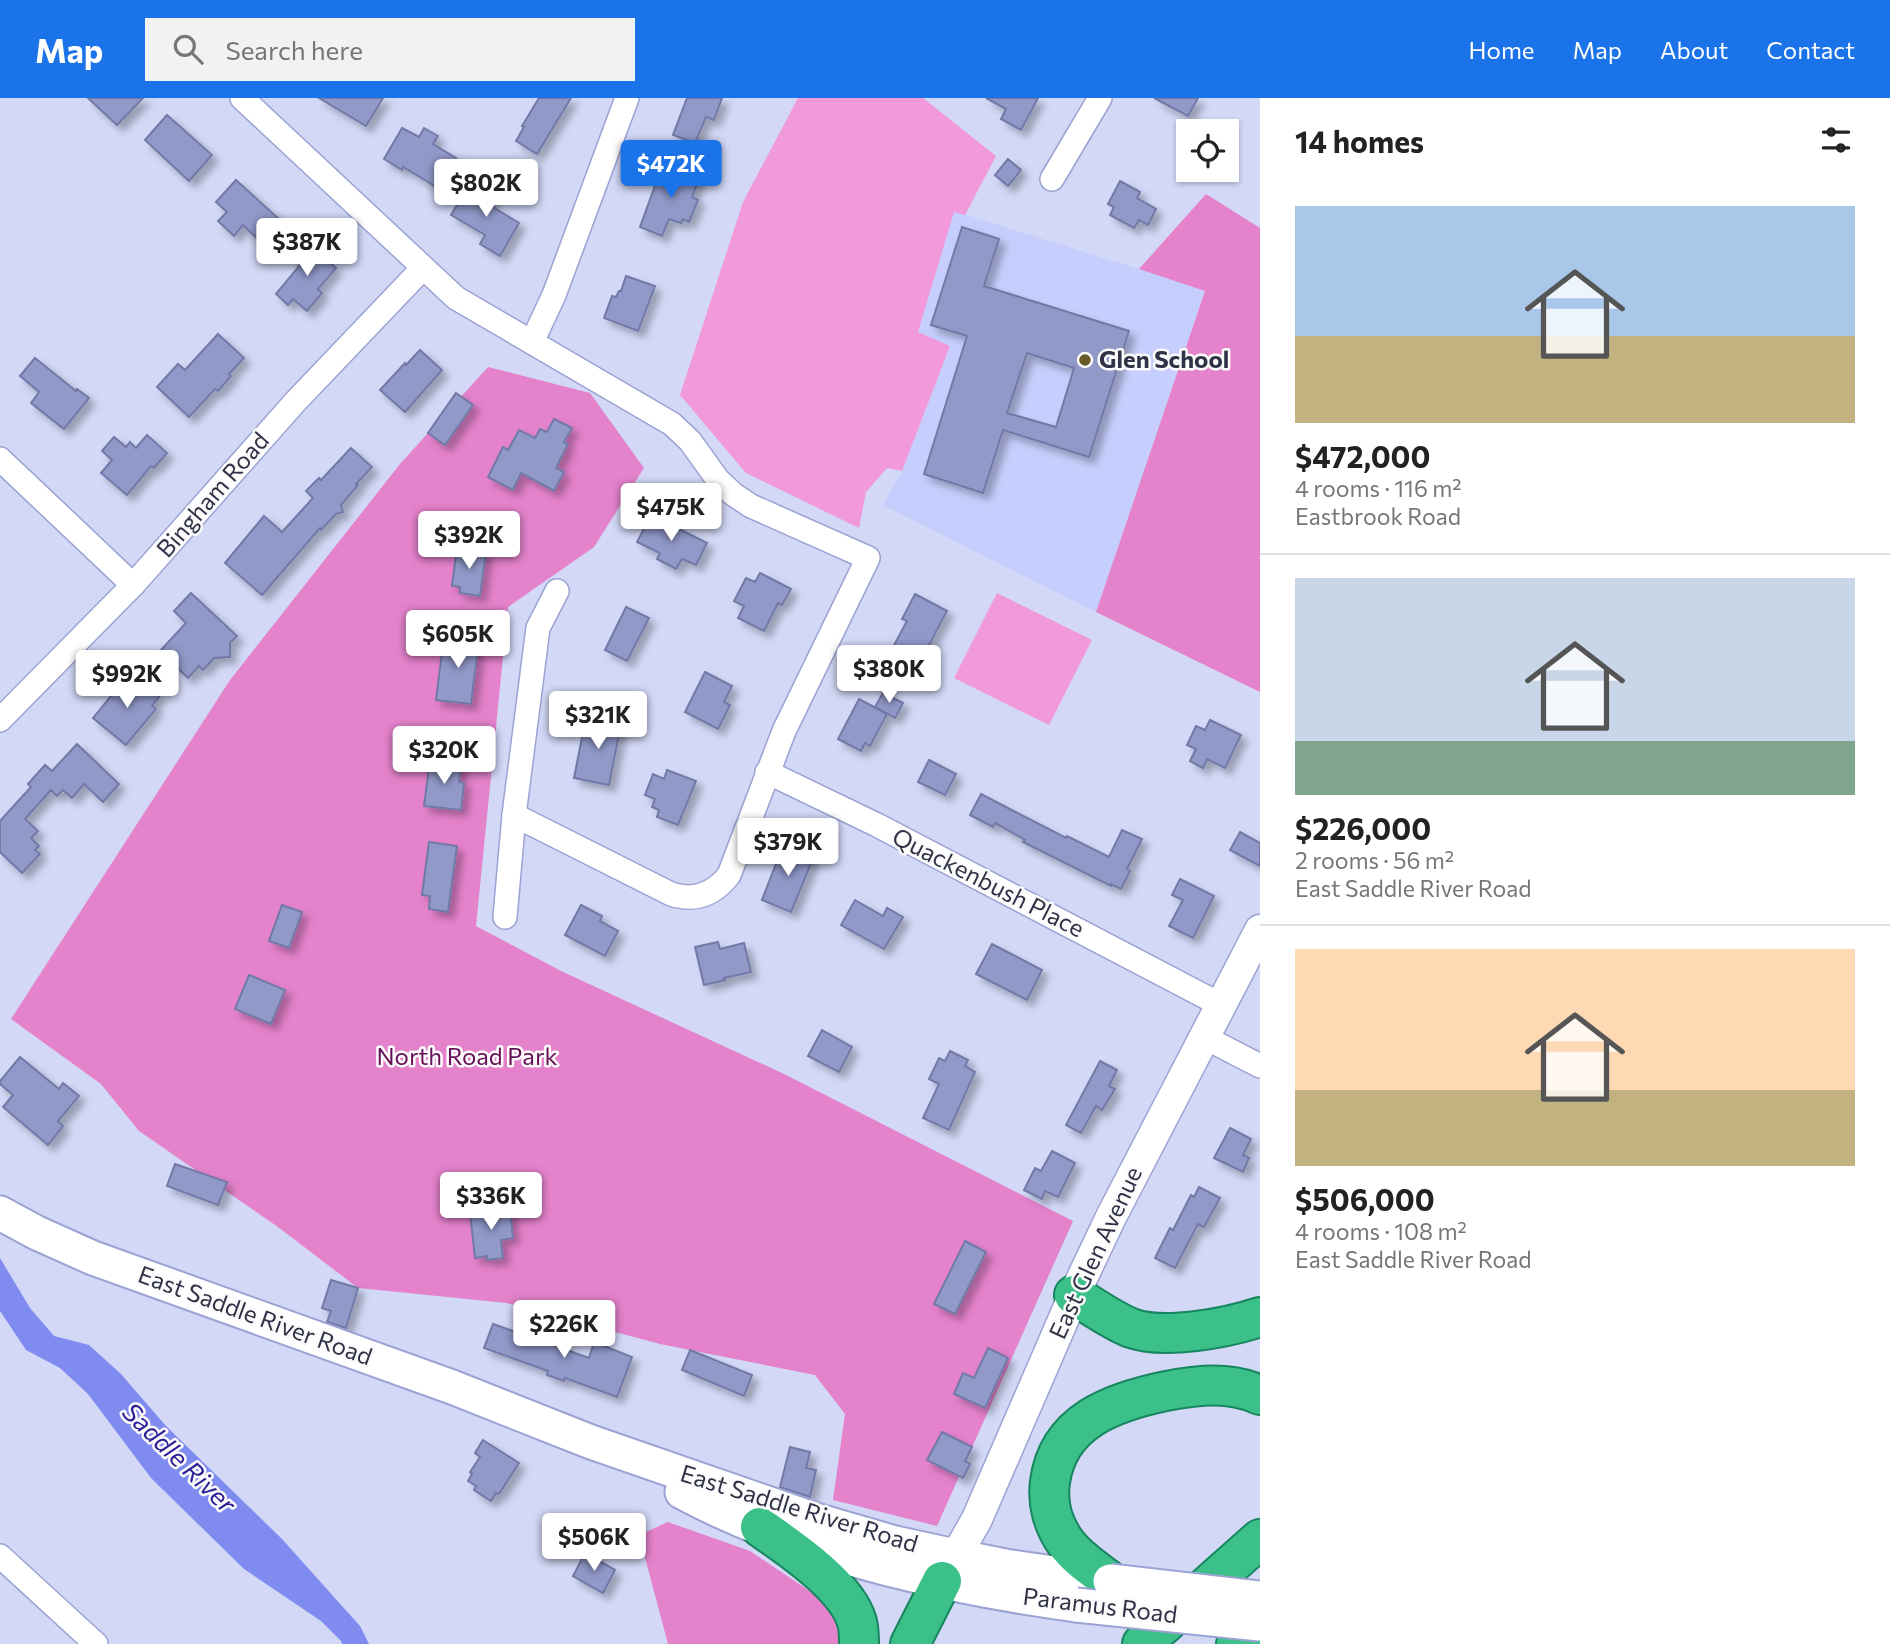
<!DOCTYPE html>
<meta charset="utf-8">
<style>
body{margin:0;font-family:Commissioner,sans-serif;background:#f2f2f2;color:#222;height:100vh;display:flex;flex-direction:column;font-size:26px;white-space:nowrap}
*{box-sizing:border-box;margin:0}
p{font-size:23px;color:#767676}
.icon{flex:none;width:38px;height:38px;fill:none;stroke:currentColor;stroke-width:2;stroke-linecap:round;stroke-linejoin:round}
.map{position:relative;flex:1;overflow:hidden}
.sheet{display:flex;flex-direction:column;background:#fff;width:630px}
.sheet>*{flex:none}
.fabs{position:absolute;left:1176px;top:21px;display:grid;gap:14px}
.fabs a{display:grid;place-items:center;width:63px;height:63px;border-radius:0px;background:#fff;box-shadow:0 2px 5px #0004;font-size:35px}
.price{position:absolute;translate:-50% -60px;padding:0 16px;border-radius:7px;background:#fff;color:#222;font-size:23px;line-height:46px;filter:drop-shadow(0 2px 4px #0008)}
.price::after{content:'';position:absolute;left:50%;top:42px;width:21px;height:16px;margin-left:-10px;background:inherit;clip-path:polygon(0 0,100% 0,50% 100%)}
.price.active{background:#1a73e8;color:#fff}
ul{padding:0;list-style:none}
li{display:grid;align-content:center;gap:14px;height:371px;padding:0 35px}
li+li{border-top:2px solid #e0e0e0}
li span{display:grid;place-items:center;height:217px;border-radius:0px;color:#555}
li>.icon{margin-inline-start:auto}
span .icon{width:126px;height:126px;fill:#fffc;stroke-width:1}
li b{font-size:30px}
h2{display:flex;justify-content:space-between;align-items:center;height:84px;padding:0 35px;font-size:30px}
header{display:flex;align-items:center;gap:42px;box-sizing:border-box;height:98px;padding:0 35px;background:#1a73e8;color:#fff}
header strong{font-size:33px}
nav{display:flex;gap:38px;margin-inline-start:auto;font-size:24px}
.search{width:490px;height:63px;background:#f2f2f2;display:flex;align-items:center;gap:18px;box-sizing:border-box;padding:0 24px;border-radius:0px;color:#767676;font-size:26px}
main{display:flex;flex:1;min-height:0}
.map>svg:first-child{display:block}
</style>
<header>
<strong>Map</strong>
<div class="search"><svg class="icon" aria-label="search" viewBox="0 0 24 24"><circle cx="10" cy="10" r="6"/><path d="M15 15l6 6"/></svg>Search here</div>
<nav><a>Home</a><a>Map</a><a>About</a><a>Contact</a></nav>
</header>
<main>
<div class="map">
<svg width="1260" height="1546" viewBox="0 0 1260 1546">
<defs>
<filter id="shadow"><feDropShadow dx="6" dy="6" stdDeviation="3.5" flood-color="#0004"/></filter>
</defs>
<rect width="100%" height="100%" fill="#d2d8f6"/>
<path fill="#c5cefc" d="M954 113 1205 192 1096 514 883 407 902 373 950 249 918 235Z"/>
<g fill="#f199da">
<path d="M798 0H923L996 58 965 117 954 114 918 234 950 248 902 373 887 370 866 394 859 430 746 375 680 297 743 104Z"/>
<path d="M997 495 1092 542 1049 627 954 580Z"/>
</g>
<g fill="#e482cc">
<path d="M1206 96 1260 130V594L1096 514 1205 193 1139 171Z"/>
<path d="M488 269 590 295 644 370 594 449 508 509 476 828 561 873 784 976 1073 1123 937 1428 833 1402 845 1316 815 1277 660 1246 507 1205 358 1190 278 1129 139 1033 101 986 11 921 230 582 400 366Z"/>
<path d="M668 1424 750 1453 838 1512 844 1546H668L639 1437Z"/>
</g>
<path fill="#808bf0" d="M0 1160 30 1210 54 1238 89 1247 121 1276 166 1328 282 1441 360 1528 369 1546H342L341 1543 321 1523 244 1471 151 1380 88 1296 60 1270 26 1252 0 1213Z"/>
<g fill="#9199c9" stroke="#7279a7" stroke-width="2" fill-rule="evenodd" filter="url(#shadow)">
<path d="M88 0H143L117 27Z"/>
<path d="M319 0H383L366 28Z"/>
<path d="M539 0H571L537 56 516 43 524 29 522 28Z"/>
<path d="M687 0H722L714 22 706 19 695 45 673 37Z"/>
<path d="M986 0H1038L1021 32 1001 21 1006 11Z"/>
<path d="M1154 0H1198L1188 18Z"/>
<path d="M167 17 212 57 189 83 145 42Z"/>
<path d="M402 30 419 39 424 30 438 38 433 46 456 60 438 90 403 69 402 72 384 61Z"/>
<path d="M1008 61 1021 72 1008 88 995 77Z"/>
<path d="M666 66 700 79 692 99 698 102 689 124 683 121 681 125 669 121 662 138 640 129 660 74 663 75Z"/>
<path d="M236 82 280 122 261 144 243 127 234 138 218 123 227 114 216 104Z"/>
<path d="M1120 83 1140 94 1137 100 1156 111 1148 127 1139 122 1134 130 1110 117 1114 109 1108 106Z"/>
<path d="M476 85 494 96 488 106 519 125 500 158 480 146 485 137 451 117 466 92 471 95Z"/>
<path d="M962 129 999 141 984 188 1129 233 1089 359 1003 332 983 395 924 376 967 238 931 227ZM1027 255 1074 270 1056 329 1007 315Z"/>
<path d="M307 144 336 170 318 191 322 195 307 213 293 201 288 207 276 196 301 166 293 160Z"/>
<path d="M626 178 655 188 638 233 604 220 612 198 616 199 619 193H621Z"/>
<path d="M218 236 244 260 229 276 231 278 218 293 215 291 189 319 157 289 178 266 185 272Z"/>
<path d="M420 252 442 272 405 314 380 292 405 265 406 267Z"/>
<path d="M35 260 76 293 77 291 89 300 64 331 31 305 39 294 20 278Z"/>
<path d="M456 295 473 307 445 347 428 335Z"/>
<path d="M554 321 572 330 564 344 568 346 556 370 564 374 554 393 521 375 513 392 488 379 503 349 508 352 519 332 535 340 540 331 547 334Z"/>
<path d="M147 337 167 355 154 370 151 368 127 397 101 375 112 362 102 353 114 339 126 349 130 344 136 350Z"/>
<path d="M351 350 372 369 356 386 358 387 341 407 343 414 336 416 321 432 320 430 262 497 225 465 264 418 282 434 313 400 306 393 319 380 321 382Z"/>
<path d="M651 417 707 445 696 467 682 461 676 471 657 461 660 455 637 444Z"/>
<path d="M457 449 486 453 480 498 460 495V489L452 488Z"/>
<path d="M760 475 791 491 782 507 778 505 764 533 738 520 744 508 734 503 746 480 755 484Z"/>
<path d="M191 495 237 538 230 545V559L214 560 203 572 199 568 188 580 160 553 186 525 174 513Z"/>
<path d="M915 496 947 513 920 564 893 549 907 523 902 521Z"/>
<path d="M626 509 649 520 627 563 605 552Z"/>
<path d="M444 538 479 542 471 606 436 602Z"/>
<path d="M705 574 732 588 724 604 730 607 718 631 685 614Z"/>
<path d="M133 577 159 599 152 608 156 611 126 647 93 620 115 593 117 595Z"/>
<path d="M883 595 903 605 895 620 875 609Z"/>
<path d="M859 601 887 616 870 648 865 645 861 653 838 641Z"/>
<path d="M586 619 621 626 609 687 574 680Z"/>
<path d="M1210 622 1241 637 1225 670 1207 661 1203 670 1190 663 1196 651 1187 647 1196 628 1205 632Z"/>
<path d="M77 646 119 686 103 704 84 686 72 700 63 692 57 698 51 692 25 721 38 733 31 740 39 748 35 752 40 756 22 775 0 754V723L31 689 28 686 45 667 52 673Z"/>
<path d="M430 662 461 665 459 684 464 685 461 712 424 708Z"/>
<path d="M929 662 956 676 945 697 918 684Z"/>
<path d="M667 672 696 683 678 727 657 719 659 712 652 709 655 701 645 697 653 676 664 681Z"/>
<path d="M981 696 1066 740 1067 738 1109 759 1122 732 1142 741 1127 771 1130 773 1121 791 1111 786V788L1023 744 1025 742 995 725 993 729 970 717Z"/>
<path d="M1240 734 1260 745V768L1230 752Z"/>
<path d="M429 744 457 748 448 814 429 811 430 798 422 797Z"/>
<path d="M784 745 814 758 791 814 762 802Z"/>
<path d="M1180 781 1214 798 1193 840 1169 828 1183 802 1172 797Z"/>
<path d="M855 802 883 818 887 810 903 819 884 851 841 827Z"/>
<path d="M282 807 302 814 289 850 269 843Z"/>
<path d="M581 807 602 818 600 823 618 833 605 858 565 837Z"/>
<path d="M718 844 720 851 744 845 751 874 724 880 725 882 704 887 695 849Z"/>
<path d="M992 846 1042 872 1027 902 976 876Z"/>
<path d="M249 877 285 892 271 926 235 911Z"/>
<path d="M822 932 852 949 839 974 808 958Z"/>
<path d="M950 953 968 962 965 968 975 974 949 1032 923 1020 939 986 929 981 939 960 945 963Z"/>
<path d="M20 959 59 991 63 985 79 998 58 1023 63 1028 48 1047 3 1009 13 997 0 986V983Z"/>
<path d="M1100 963 1117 972 1109 988 1115 991 1102 1012 1096 1008 1081 1035 1066 1027Z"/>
<path d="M1230 1030 1251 1041 1243 1057 1249 1060 1243 1074 1214 1060Z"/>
<path d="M1052 1053 1075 1065 1058 1099 1045 1093 1042 1101 1024 1092 1035 1070 1041 1073Z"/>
<path d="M175 1066 227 1084 218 1107 167 1088Z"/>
<path d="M1199 1089 1220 1100 1204 1129 1198 1126 1175 1170 1155 1160 1170 1130 1173 1132 1191 1097 1194 1099Z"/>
<path d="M510 1110 513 1140 501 1142 503 1160 487 1162V1158L475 1160 470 1114Z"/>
<path d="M965 1143 986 1154 955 1216 934 1206Z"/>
<path d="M331 1182 358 1190 346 1230 327 1224 331 1213 322 1210Z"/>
<path d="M493 1226 589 1260 594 1244 632 1259 617 1299 565 1280 564 1283 547 1277 548 1273 484 1250Z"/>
<path d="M988 1250 1008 1260 985 1310 954 1296 963 1275 974 1280Z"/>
<path d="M690 1252 752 1277 744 1298 682 1272Z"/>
<path d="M942 1334 972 1349 965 1363 970 1366 963 1380 927 1362Z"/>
<path d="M483 1342 519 1365 499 1396 496 1395 491 1403 474 1392 476 1388 468 1383 472 1376 470 1374 480 1359 475 1355Z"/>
<path d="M790 1349 810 1354 806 1370 816 1372 810 1399 780 1389Z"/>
<path d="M585 1455 615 1472 603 1495 573 1478Z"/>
</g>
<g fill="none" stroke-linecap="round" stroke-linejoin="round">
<defs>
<g id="minor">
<path d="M242 0 456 200 672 326 690 343 718 382 733 396 751 408 868 460 784 633 729 777C714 796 695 804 671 796L514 717"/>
<path d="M1052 81 1100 0"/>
<path d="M532 244 554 197 627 0"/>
<path d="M0 361 133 487"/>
<path d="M0 622 133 487 296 303 423 170"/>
<path d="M767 674 877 727 1221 907"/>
<path d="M505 819 514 717 538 530 557 493"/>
<path d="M1204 939 1260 968"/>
<path d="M0 1458 96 1546"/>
</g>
<path id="tertiary" d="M944 1479 977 1421 1074 1197 1111 1119 1260 832"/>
<g id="secondary">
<path d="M0 1115 37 1135 93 1160 452 1289 591 1344 816 1422 895 1445 955 1458 1005 1468 1110 1483"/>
<path d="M682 1394C797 1456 946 1489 1076 1507"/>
</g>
<g id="trunk">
<path d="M1074 1197C1092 1208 1111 1222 1131 1230 1164 1242 1227 1230 1260 1219"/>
<path d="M760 1429C790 1450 847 1488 857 1524 859 1531 859 1539 859 1546"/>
<path d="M1110 1483C1094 1471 1077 1460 1066 1445 1053 1427 1047 1405 1050 1384 1058 1323 1113 1304 1166 1293 1198 1287 1230 1283 1260 1297"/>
<path d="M910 1546 942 1483"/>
<path d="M1142 1546 1260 1441"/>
<path d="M1236 1546 1260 1529"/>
</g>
</defs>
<use href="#minor" stroke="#9aa3d3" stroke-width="26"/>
<use href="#tertiary" stroke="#9aa3d3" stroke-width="33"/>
<use href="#secondary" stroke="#9aa3d3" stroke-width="37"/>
<use href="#trunk" stroke="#17855f" stroke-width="42"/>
<use href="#minor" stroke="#fff" stroke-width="23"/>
<use href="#tertiary" stroke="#fff" stroke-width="30"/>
<use href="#secondary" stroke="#fff" stroke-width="33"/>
<use href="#trunk" stroke="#3bc08a" stroke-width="38"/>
<defs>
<g id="secondary-bridge">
<path d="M1110 1483 1260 1500"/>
<path d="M1076 1507 1260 1526"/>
</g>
</defs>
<use href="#secondary-bridge" stroke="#9aa3d3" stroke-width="37" stroke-linecap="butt"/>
<use href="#secondary-bridge" stroke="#fff" stroke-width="33"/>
</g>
<circle fill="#665a27" stroke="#fbfbfb" stroke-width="2.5" cx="1085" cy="262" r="7"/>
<g text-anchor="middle" stroke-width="5" stroke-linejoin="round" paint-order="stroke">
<g font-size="24" font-weight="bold" fill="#303347" stroke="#fbfbfb" text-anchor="start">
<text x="1099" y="270">Glen School</text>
</g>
<g font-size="24" fill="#303347" stroke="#fbfbfb">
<text transform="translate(213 397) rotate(-49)" y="8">Bingham Road</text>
<text transform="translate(988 785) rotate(27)" y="8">Quackenbush Place</text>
<text transform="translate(1096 1155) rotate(-65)" y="8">East Glen Avenue</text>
<text transform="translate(255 1218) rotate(20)" y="8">East Saddle River Road</text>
<text transform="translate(799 1411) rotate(17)" y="8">East Saddle River Road</text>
<text transform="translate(1100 1508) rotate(7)" y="8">Paramus Road</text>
</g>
<g font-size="24" fill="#670f57" stroke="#fbfbfb">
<text x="467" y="967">North Road Park</text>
</g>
<g font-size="26" font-style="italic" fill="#2c1e94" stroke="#fbfbfb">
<text transform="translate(179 1360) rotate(44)" y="9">Saddle River</text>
</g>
</g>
</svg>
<div class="fabs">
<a><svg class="icon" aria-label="locate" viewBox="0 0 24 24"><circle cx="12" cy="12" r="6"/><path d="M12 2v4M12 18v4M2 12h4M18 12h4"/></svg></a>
</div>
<b class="price active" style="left:671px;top:102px">$472K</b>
<b class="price" style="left:486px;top:121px">$802K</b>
<b class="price" style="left:307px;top:180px">$387K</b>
<b class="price" style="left:671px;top:445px">$475K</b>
<b class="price" style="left:469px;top:473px">$392K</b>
<b class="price" style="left:458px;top:572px">$605K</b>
<b class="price" style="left:889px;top:607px">$380K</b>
<b class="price" style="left:127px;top:612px">$992K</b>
<b class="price" style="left:598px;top:653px">$321K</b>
<b class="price" style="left:444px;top:688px">$320K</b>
<b class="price" style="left:788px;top:780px">$379K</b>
<b class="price" style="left:491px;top:1134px">$336K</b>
<b class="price" style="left:564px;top:1262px">$226K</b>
<b class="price" style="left:594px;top:1475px">$506K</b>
</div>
<section class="sheet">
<h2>14 homes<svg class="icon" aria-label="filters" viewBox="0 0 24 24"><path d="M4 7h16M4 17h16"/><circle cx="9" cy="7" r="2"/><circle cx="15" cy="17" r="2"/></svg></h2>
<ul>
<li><span style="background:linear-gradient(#a9c7e8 60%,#c2b280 0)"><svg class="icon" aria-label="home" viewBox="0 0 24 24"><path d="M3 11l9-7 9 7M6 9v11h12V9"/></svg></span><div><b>$472,000</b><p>4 rooms · 116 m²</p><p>Eastbrook Road</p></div></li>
<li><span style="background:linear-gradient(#c9d6e8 75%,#7fa58c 0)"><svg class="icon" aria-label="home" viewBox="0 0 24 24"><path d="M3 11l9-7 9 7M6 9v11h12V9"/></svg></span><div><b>$226,000</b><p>2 rooms · 56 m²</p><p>East Saddle River Road</p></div></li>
<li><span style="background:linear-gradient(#ffd9b3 65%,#c2b280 0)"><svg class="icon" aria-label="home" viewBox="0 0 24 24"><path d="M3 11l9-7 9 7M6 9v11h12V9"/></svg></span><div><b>$506,000</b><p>4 rooms · 108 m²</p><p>East Saddle River Road</p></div></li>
</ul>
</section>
</main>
